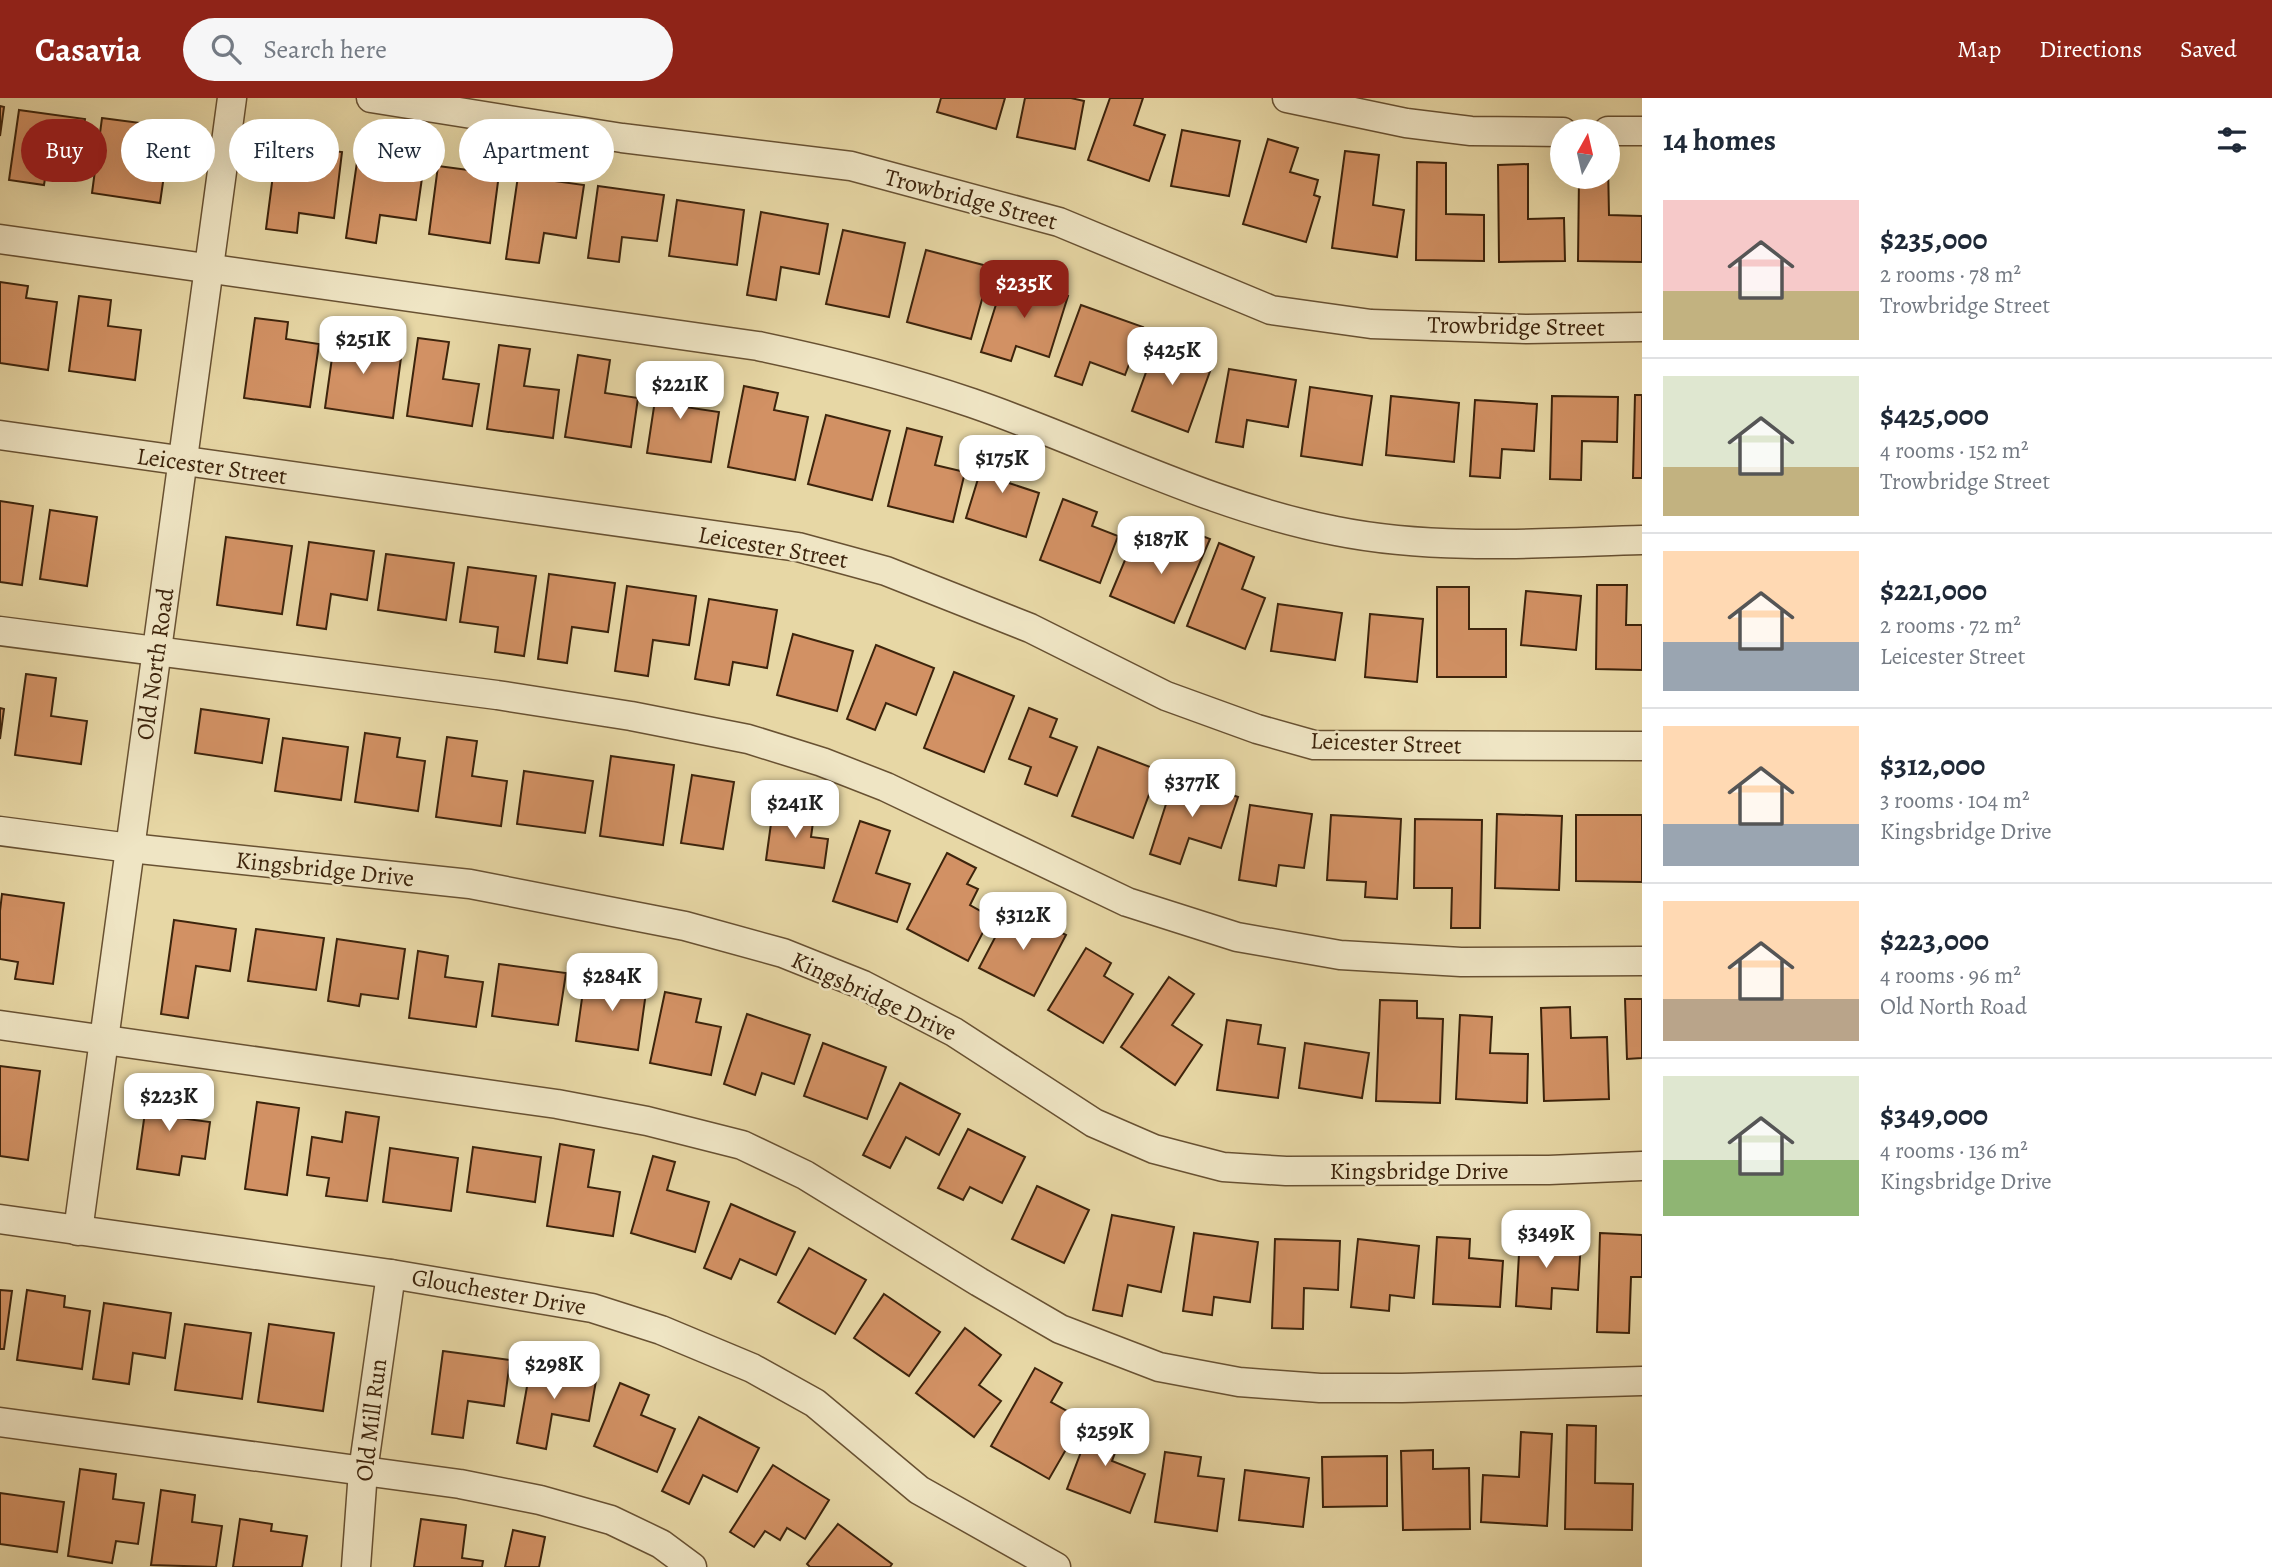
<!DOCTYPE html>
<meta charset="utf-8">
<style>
body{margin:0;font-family:Alegreya,serif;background:#f6f6f7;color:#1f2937;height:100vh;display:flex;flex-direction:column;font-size:26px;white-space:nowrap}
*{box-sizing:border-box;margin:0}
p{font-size:23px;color:#747a83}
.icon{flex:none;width:38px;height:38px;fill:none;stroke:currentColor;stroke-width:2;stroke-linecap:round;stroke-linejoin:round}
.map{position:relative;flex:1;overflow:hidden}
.side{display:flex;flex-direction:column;background:#fff;width:630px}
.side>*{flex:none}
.guide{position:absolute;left:21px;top:21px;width:665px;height:63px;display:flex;gap:14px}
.needle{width:46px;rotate:8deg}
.buttons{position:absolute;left:1550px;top:21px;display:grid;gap:14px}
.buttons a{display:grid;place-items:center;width:70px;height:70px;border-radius:50%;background:#fff;box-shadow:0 7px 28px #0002;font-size:35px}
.price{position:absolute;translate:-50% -60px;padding:0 16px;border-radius:14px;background:#fff;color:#222;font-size:23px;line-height:46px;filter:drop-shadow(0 2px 4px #0008)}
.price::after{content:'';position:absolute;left:50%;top:42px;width:21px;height:16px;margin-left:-10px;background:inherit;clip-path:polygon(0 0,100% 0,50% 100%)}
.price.selected{background:#8f2418;color:#fff}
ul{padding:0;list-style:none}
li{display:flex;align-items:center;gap:21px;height:175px;padding:0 21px}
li+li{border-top:2px solid #e0e1e3}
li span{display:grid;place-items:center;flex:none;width:196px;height:140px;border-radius:0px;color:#555}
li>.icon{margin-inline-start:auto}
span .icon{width:84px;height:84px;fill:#fffc;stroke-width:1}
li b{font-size:30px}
h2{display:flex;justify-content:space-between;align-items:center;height:84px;padding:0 21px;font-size:30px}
.tag{padding:0 24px;border-radius:32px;background:#fff;box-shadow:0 7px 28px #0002;font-size:24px;line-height:63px}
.tag.selected{background:#8f2418;color:#fff}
header{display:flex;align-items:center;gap:42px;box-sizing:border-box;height:98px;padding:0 35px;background:#8f2418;color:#fff}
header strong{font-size:33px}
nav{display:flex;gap:38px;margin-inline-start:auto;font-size:24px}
.search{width:490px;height:63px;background:#f6f6f7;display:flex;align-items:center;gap:18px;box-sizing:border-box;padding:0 24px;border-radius:38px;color:#747a83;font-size:26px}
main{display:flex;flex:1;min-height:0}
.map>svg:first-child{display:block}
</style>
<header>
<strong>Casavia</strong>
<div class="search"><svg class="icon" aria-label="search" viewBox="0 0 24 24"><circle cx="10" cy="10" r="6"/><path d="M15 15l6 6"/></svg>Search here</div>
<nav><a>Map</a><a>Directions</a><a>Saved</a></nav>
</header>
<main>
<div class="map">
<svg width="1642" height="1469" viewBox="0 0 1642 1469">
<rect width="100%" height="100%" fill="#e7d7a5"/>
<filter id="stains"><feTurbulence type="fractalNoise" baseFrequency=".00286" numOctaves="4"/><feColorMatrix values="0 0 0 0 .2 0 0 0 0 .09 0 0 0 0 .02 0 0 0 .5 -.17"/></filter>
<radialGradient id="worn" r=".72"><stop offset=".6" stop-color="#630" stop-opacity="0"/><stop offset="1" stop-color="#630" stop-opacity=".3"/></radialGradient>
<g fill="#d29164" stroke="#3d240c" stroke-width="2">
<path d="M941 0H1005L996 31 937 14Z"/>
<path d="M1025 0H1071L1084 3 1075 51 1017 39Z"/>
<path d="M1110 0H1143L1134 27 1165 37 1149 83 1088 62Z"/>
<path d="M0 8 4 9 0 38Z"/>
<path d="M19 12 85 21 78 72 47 68 44 87 9 82Z"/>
<path d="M102 20 171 29 160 105 92 95Z"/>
<path d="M1182 32 1240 43 1229 98 1171 88Z"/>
<path d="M1268 41 1298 50 1290 74 1318 82 1314 97 1320 99 1306 144 1243 126Z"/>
<path d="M277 46 342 54 334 120 299 115 297 135 266 131Z"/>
<path d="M1345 53 1379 57 1373 107 1404 112 1397 159 1332 150Z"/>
<path d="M358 57 424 66 416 122 380 117 376 145 346 140Z"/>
<path d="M1417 64 1446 65V116L1484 117V163L1416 162Z"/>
<path d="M1528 66V121L1564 120 1565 163 1499 164 1498 67Z"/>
<path d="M1608 66 1609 117 1642 118V164L1578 163 1579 79H1608Z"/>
<path d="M438 68 499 76 490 145 429 136Z"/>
<path d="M518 78 584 87 576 140 544 135 539 165 506 161Z"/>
<path d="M598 88 664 97 657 143 622 139 619 164 588 160Z"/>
<path d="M677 102 744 112 737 167 669 158Z"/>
<path d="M761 114 828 126 819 176 781 169 776 202 747 197Z"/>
<path d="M843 132 905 145 889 219 826 206Z"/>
<path d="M926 152 991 169 971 241 907 224Z"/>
<path d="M1005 178 1068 198 1049 259 1016 248 1011 263 981 254Z"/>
<path d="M0 184 28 188 26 200 57 204 48 272 0 265Z"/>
<path d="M79 198 111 202 108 228 141 232 135 282 69 273Z"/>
<path d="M1081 207 1143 229 1125 277 1090 264 1082 287 1055 278Z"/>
<path d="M255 220 288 224 286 241 319 246 310 309 244 300Z"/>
<path d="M336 231 371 236 369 248 402 252 393 320 325 310Z"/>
<path d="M418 240 449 244 443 281 479 286 472 328 407 318Z"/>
<path d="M1157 244 1213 265 1188 334 1132 313Z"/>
<path d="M499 247 530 251 524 288 559 292 553 340 487 331Z"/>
<path d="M578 257 610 262 605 295 638 300 631 349 565 339Z"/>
<path d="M660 269 690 273 685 309 719 314 711 364 647 355Z"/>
<path d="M1229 271 1296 282 1288 329 1247 322 1243 349 1216 344Z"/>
<path d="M744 288 778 295 774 312 808 319 795 382 728 369Z"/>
<path d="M1310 289 1372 298 1362 367 1301 358Z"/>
<path d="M1635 297H1642V380H1633Z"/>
<path d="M1391 298 1459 305 1454 364 1386 357Z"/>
<path d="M1552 298 1618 299 1617 344 1582 343 1581 382 1550 381Z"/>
<path d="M1475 302 1537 306 1534 353 1502 351 1500 380 1470 378Z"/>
<path d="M826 317 890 333 872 402 808 386Z"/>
<path d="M907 330 942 339 935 367 965 374 953 424 888 408Z"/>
<path d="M989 345 1018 354 1009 385 1039 395 1026 439 966 420Z"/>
<path d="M1063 401 1097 414 1092 428 1118 438 1100 485 1040 462Z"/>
<path d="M0 403 33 408 22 487 0 484Z"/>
<path d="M50 412 97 419 87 488 40 481Z"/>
<path d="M1177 428 1210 441 1174 525 1110 498 1130 450 1162 464Z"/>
<path d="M226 439 292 448 282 516 217 507Z"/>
<path d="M309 444 374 453 367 502 331 496 326 531 297 527Z"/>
<path d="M1219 445 1254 459 1242 491 1265 500 1245 551 1187 528Z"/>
<path d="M386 456 454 465 446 522 378 512Z"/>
<path d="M468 469 536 478 524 558 495 554 498 529 460 524Z"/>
<path d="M549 476 615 485 608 534 572 529 567 565 538 561Z"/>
<path d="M1597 487H1627L1626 527H1642V572L1596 571Z"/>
<path d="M627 488 696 498 689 547 653 542 648 578 615 573Z"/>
<path d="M1437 489H1469V531H1506V579H1437Z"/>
<path d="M1526 493 1581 498 1576 552 1521 547Z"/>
<path d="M709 501 777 512 767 570 733 564 729 587 695 581Z"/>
<path d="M1278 506 1342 515 1335 562 1271 553Z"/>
<path d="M1370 516 1423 521 1417 584 1365 579Z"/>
<path d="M793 536 853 553 837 613 777 597Z"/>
<path d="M876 547 934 570 916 617 886 605 875 632 847 621Z"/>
<path d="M954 574 1014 598 984 674 924 650Z"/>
<path d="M26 576 56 580 51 618 87 623 81 666 15 657Z"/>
<path d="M0 610 4 611 0 641Z"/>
<path d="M1029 610 1057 621 1050 639 1077 649 1057 698 1025 686 1031 669 1009 661Z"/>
<path d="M201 611 269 621 262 665 195 655Z"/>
<path d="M365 635 400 640 397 659 425 663 418 713 355 704Z"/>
<path d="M447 639 477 643 472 678 507 683 501 728 436 719Z"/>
<path d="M283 640 348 649 341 702 275 693Z"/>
<path d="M1098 649 1158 672 1133 740 1072 718Z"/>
<path d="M611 658 674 667 663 747 600 738Z"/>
<path d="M524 673 593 683 585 735 517 726Z"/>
<path d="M692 677 734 684 723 751 681 745Z"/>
<path d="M1175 678 1238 699 1221 750 1189 740 1180 766 1150 756Z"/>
<path d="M1250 707 1312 716 1304 770 1279 767 1276 788 1239 782Z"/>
<path d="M773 711 814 717 811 739 828 741 824 770 766 762Z"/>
<path d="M1497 716 1562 718 1559 792 1495 790Z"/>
<path d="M1331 717 1401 721 1397 801 1365 799 1366 784 1327 782Z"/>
<path d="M1576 717H1642V784L1576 783Z"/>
<path d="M1415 721 1482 722 1480 830H1451L1452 790H1414Z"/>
<path d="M860 723 890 733 876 775 910 786 897 824 833 803Z"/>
<path d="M947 755 976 770 967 786 978 791 970 807 991 819 968 863 907 831Z"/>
<path d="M2 796 64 805 53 886 15 881 18 864 0 861V813Z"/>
<path d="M1011 809 1066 837 1034 898 979 870Z"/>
<path d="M174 822 236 831 230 873 196 868 188 920 161 916Z"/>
<path d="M256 831 324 840 316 892 248 883Z"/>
<path d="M337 841 405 851 398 901 361 896 359 908 328 903Z"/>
<path d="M1086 850 1111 865 1104 878 1133 896 1103 945 1048 912Z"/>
<path d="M418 853 448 858 445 879 483 884 476 929 409 920Z"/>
<path d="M499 866 566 875 558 927 492 918Z"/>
<path d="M585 879 647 887 638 952 576 943Z"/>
<path d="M1169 879 1194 896 1172 927 1202 947 1175 987 1121 949Z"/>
<path d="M665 894 701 901 696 924 721 929 711 977 650 965Z"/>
<path d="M1625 901H1642V960L1627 961Z"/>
<path d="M1380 902 1417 903V920L1443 921 1440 1005 1376 1003Z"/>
<path d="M1570 909 1571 940 1607 939 1609 1001 1544 1003 1541 910Z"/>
<path d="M747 916 810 937 794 986 762 975 755 997 724 986Z"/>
<path d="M1460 917 1492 919 1490 955 1528 956 1527 1005 1456 1001Z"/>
<path d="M1227 922 1261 927 1258 946 1285 950 1278 1000 1217 992Z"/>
<path d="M823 945 886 969 867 1021 804 998Z"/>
<path d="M1305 945 1369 955 1362 1000 1299 990Z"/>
<path d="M0 968 40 973 28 1062 0 1058Z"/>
<path d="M900 985 960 1016 939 1057 906 1039 890 1070 863 1057Z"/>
<path d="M149 986 183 991 179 1020 210 1024 205 1061 182 1058 179 1077 137 1071Z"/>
<path d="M257 1004 299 1010 287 1097 245 1091Z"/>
<path d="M346 1014 379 1019 367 1103 326 1098 329 1080 307 1077 312 1039 342 1044Z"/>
<path d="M968 1031 1025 1059 1002 1105 970 1089 963 1102 938 1090Z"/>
<path d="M560 1046 594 1052 588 1089 620 1094 613 1138 547 1128Z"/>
<path d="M473 1049 541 1059 535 1104 467 1094Z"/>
<path d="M390 1050 458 1060 451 1113 383 1104Z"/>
<path d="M653 1058 675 1064 667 1092 709 1104 695 1154 631 1135Z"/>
<path d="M1037 1088 1089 1112 1064 1165 1012 1141Z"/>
<path d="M731 1106 795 1134 776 1177 740 1161 731 1181 704 1170Z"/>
<path d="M1112 1117 1174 1129 1161 1194 1128 1187 1122 1218 1093 1212Z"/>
<path d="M1194 1135 1258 1144 1250 1204 1214 1199 1212 1217 1183 1213Z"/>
<path d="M1600 1135 1642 1137V1179H1631L1629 1235 1597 1234Z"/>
<path d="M1437 1139 1470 1141 1469 1160 1503 1163 1500 1209 1433 1206Z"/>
<path d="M1520 1139 1581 1143 1578 1192 1552 1190 1551 1211 1516 1208Z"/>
<path d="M1275 1141 1340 1143 1338 1192 1304 1190 1303 1231 1272 1230Z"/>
<path d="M1358 1141 1419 1148 1414 1200 1390 1197 1389 1213 1351 1209Z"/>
<path d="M809 1150 866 1182 835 1236 778 1204Z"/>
<path d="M0 1192 12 1193 4 1251H0Z"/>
<path d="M27 1192 65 1198 64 1209 90 1213 82 1271 17 1262Z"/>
<path d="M884 1196 940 1234 909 1278 854 1240Z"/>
<path d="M104 1205 171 1215 165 1260 133 1255 129 1286 93 1281Z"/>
<path d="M185 1226 251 1235 242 1301 175 1292Z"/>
<path d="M269 1226 334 1235 323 1313 258 1304Z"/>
<path d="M965 1230 1001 1257 979 1287 1001 1303 974 1339 916 1295Z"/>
<path d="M443 1253 510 1262 504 1308 468 1303 463 1340 432 1336Z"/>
<path d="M531 1266 597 1277 589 1323 552 1316 546 1351 517 1345Z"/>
<path d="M1035 1270 1062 1285 1051 1304 1083 1322 1049 1381 991 1348Z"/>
<path d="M620 1285 649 1297 641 1317 675 1331 657 1374 594 1348Z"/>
<path d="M1095 1317 1125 1328 1112 1363 1145 1376 1130 1415 1067 1391Z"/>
<path d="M699 1319 759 1350 737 1394 703 1377 689 1406 662 1393Z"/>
<path d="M1567 1327 1596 1328 1595 1385 1633 1386 1632 1432 1565 1431Z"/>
<path d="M1521 1334 1552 1336 1547 1428 1481 1424 1483 1377 1519 1379Z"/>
<path d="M1433 1352V1371L1469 1370 1470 1431 1403 1432 1401 1353Z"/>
<path d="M1165 1354 1201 1359 1198 1378 1224 1381 1217 1433 1155 1424Z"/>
<path d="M1387 1358V1408L1323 1409 1322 1359Z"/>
<path d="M773 1367 829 1402 805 1441 787 1430 780 1442 765 1433 754 1449 730 1434Z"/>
<path d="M80 1371 116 1376 113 1401 144 1405 138 1446 116 1443 112 1465 68 1458Z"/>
<path d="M1245 1372 1309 1380 1303 1429 1239 1422Z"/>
<path d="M161 1392 195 1397 192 1424 222 1428 216 1469 151 1467Z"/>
<path d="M0 1395 64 1404 57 1454 0 1446Z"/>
<path d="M240 1421 272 1426 271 1433 307 1438 302 1469H233Z"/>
<path d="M421 1421 466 1427 462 1460 483 1463 482 1469H414Z"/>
<path d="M838 1426 892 1466 890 1469H810L807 1466Z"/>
<path d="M513 1432 545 1439 539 1469H505Z"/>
</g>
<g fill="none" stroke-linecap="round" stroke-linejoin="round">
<defs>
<g id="minor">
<path d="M371 0 622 40 851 68 1059 124 1271 212 1371 226 1527 231 1642 229"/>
<path d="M1287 0 1406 25 1471 33 1563 34"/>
<path d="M1608 33H1642"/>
<path d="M0 141 758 248C830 263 902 281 972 305 1094 347 1208 408 1336 433 1436 453 1541 445 1642 442"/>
<path d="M0 337 798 449 886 473 1030 530 1166 598 1257 631 1314 647 1642 648"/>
<path d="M0 533 497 597 631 618 748 641 822 664 886 689 1127 804 1237 839 1340 857 1461 864 1642 863"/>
<path d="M0 733 130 750 470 786 685 828 783 855 863 887 954 934 1094 1025 1154 1051 1223 1069 1286 1073 1549 1072 1642 1068"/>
<path d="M0 927 557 1006 647 1023 742 1047 805 1077 979 1184 1060 1231 1159 1269 1239 1284 1320 1290H1402L1642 1283"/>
<path d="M0 1121 391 1176 592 1210 661 1232 752 1270 815 1305 919 1392 1056 1469"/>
<path d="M78 1133 232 0"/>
<path d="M0 1324 460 1386 540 1402 611 1422 661 1446 692 1469"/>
<path d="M356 1469 363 1373 391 1176"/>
</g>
</defs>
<use href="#minor" stroke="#685132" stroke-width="31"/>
<use href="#minor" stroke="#efe5c4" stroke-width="28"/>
</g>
<g text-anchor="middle" stroke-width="5" stroke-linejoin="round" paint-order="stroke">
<g font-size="24" fill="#3d240c" stroke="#efe5c4">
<text transform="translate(971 101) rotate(15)" y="8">Trowbridge Street</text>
<text transform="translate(1516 228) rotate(1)" y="8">Trowbridge Street</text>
<text transform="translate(212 368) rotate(8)" y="8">Leicester Street</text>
<text transform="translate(773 449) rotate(10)" y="8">Leicester Street</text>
<text transform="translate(155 566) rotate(-82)" y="8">Old North Road</text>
<text transform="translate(1386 645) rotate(2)" y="8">Leicester Street</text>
<text transform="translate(325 771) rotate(6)" y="8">Kingsbridge Drive</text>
<text transform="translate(874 898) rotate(25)" y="8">Kingsbridge Drive</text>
<text x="1419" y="1081">Kingsbridge Drive</text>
<text transform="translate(499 1194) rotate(10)" y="8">Glouchester Drive</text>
<text transform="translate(371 1322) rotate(-83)" y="8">Old Mill Run</text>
</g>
</g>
<rect width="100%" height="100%" filter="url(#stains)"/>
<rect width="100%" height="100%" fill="url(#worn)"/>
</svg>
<div class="buttons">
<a><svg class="needle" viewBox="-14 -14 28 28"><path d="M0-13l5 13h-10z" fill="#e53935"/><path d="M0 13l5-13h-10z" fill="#747a83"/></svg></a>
</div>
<b class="price selected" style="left:1024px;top:222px">$235K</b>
<b class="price" style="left:363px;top:278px">$251K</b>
<b class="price" style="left:1172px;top:289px">$425K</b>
<b class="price" style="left:680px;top:323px">$221K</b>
<b class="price" style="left:1002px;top:397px">$175K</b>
<b class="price" style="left:1161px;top:478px">$187K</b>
<b class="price" style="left:1192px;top:721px">$377K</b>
<b class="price" style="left:795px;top:742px">$241K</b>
<b class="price" style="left:1023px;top:854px">$312K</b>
<b class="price" style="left:612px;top:915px">$284K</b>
<b class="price" style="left:169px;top:1035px">$223K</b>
<b class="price" style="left:1546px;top:1172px">$349K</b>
<b class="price" style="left:554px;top:1303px">$298K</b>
<b class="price" style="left:1105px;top:1370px">$259K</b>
<div class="guide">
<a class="tag selected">Buy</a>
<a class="tag">Rent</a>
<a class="tag">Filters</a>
<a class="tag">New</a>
<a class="tag">Apartment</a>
</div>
</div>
<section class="side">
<h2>14 homes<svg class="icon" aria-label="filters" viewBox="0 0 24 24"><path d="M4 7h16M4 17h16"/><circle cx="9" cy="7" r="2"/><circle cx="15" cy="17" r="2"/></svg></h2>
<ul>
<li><span style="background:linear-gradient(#f6c9c9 65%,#c2b280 0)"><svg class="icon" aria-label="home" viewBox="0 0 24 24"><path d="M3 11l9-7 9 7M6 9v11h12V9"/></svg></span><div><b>$235,000</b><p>2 rooms · 78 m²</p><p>Trowbridge Street</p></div></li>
<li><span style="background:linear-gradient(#dfe7d0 65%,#c2b280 0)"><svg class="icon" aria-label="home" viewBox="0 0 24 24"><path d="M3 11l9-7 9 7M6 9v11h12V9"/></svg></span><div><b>$425,000</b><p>4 rooms · 152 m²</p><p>Trowbridge Street</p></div></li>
<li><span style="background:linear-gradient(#ffd9b3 65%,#9aa5b1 0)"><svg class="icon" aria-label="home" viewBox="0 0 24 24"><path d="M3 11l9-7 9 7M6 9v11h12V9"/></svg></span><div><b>$221,000</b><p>2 rooms · 72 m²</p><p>Leicester Street</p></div></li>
<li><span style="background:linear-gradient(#ffd9b3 70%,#9aa5b1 0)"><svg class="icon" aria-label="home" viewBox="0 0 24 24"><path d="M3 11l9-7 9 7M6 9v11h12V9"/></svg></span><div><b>$312,000</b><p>3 rooms · 104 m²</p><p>Kingsbridge Drive</p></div></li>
<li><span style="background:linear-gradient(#ffd9b3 70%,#b9a48a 0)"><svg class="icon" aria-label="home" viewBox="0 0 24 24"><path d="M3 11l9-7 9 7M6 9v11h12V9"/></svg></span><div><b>$223,000</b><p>4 rooms · 96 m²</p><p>Old North Road</p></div></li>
<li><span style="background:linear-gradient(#dfe7d0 60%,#8fb573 0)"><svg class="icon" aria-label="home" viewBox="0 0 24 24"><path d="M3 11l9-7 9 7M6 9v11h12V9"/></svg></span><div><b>$349,000</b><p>4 rooms · 136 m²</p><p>Kingsbridge Drive</p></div></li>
</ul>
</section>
</main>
